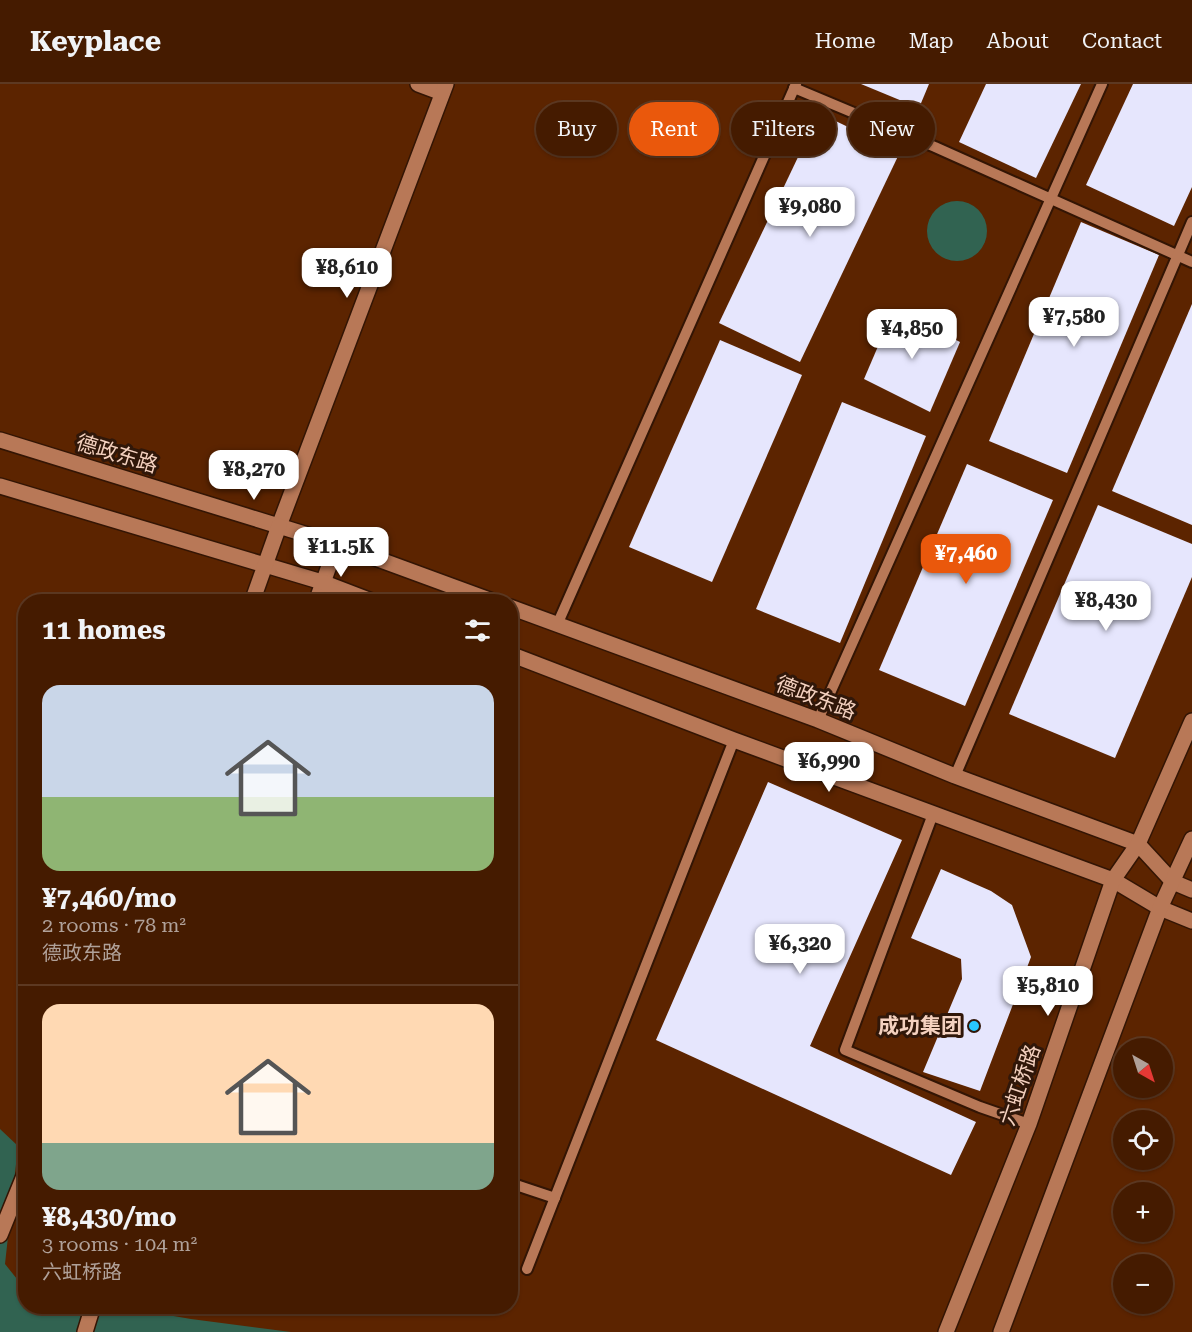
<!DOCTYPE html>
<meta charset="utf-8">
<style>
body{margin:0;font-family:"Roboto Serif","Noto Sans SC",serif;background:#4c240a;color:#f1f3f6;height:100vh;display:flex;flex-direction:column;font-size:22px;white-space:nowrap}
*{box-sizing:border-box;margin:0}
p{font-size:20px;color:#b0a199}
.icon{flex:none;width:33px;height:33px;fill:none;stroke:currentColor;stroke-width:2;stroke-linecap:round;stroke-linejoin:round}
.map{position:relative;flex:1;overflow:hidden}
.drawer{position:absolute;left:18px;top:510px;width:500px;height:720px;display:flex;flex-direction:column;background:#451b00;border-radius:24px;box-shadow:0 2px 4px #0004,0 0 0 2px #5d3922}
.drawer>*{flex:none}
.top-card{position:absolute;left:536px;top:18px;width:566px;height:54px;display:flex;gap:12px}
.needle{width:39px;rotate:141deg}
.controls{position:absolute;left:1113px;top:954px;display:grid;gap:12px}
.controls a{display:grid;place-items:center;width:60px;height:60px;border-radius:50%;background:#451b00;box-shadow:0 2px 4px #0004,0 0 0 2px #5d3922;font-size:30px}
.price{position:absolute;translate:-50% -51px;padding:0 14px;border-radius:12px;background:#fff;color:#222;font-size:20px;line-height:39px;filter:drop-shadow(0 2px 3px #0008)}
.price::after{content:'';position:absolute;left:50%;top:36px;width:18px;height:14px;margin-left:-9px;background:inherit;clip-path:polygon(0 0,100% 0,50% 100%)}
.price.selected{background:#ea580c;color:#fff}
ul{padding:0;list-style:none}
li{display:grid;align-content:center;gap:12px;height:318px;padding:0 24px}
li+li{border-top:2px solid #5d3922}
li span{display:grid;place-items:center;height:186px;border-radius:18px;color:#555}
li>.icon{margin-inline-start:auto}
span .icon{width:108px;height:108px;fill:#fffc;stroke-width:1}
li b{font-size:26px}
h2{display:flex;justify-content:space-between;align-items:center;height:72px;padding:0 24px;font-size:26px}
.tag{padding:0 21px;border-radius:27px;background:#451b00;box-shadow:0 2px 4px #0004,0 0 0 2px #5d3922;font-size:21px;line-height:54px}
.tag.selected{background:#ea580c;color:#fff}
header{display:flex;align-items:center;gap:36px;box-sizing:border-box;height:84px;padding:0 30px;background:#451b00;border-bottom:2px solid #5d3922}
header strong{font-size:28px}
nav{display:flex;gap:33px;margin-inline-start:auto;font-size:21px}
.map>svg:first-child{display:block}
</style>
<header>
<strong>Keyplace</strong>
<nav><a>Home</a><a>Map</a><a>About</a><a>Contact</a></nav>
</header>
<div class="map">
<svg width="1192" height="1248" viewBox="0 0 1192 1248">
<rect width="100%" height="100%" fill="#5c2400"/>
<g fill="#316351">
<circle cx="957" cy="147" r="30"/>
<path d="M0 1045 18 1062 5 1180 25 1205 26 1222 121 1223 191 1235 291 1248H0Z"/>
</g>
<g fill="#e6e6fd">
<path d="M861 0H929L919 24Z"/>
<path d="M986 0H1081L1036 94 959 58Z"/>
<path d="M1133 0H1192V103L1174 142 1086 101Z"/>
<path d="M819 29 900 68 800 278 719 239Z"/>
<path d="M1081 138 1159 171 1067 389 989 357Z"/>
<path d="M1192 220V441L1112 407Z"/>
<path d="M894 225 960 258 930 328 864 295Z"/>
<path d="M720 256 802 291 712 498 629 463Z"/>
<path d="M842 318 926 352 840 559 756 525Z"/>
<path d="M967 380 1053 416 965 622 879 586Z"/>
<path d="M1098 421 1192 460V493L1115 674 1009 630Z"/>
<path d="M768 698 902 756 810 962 976 1038 951 1091 656 956Z"/>
<path d="M941 785 991 807 1012 821 1031 873 980 1007 923 988 962 895 961 875 911 854Z"/>
</g>
<g fill="none" stroke-linecap="round" stroke-linejoin="round">
<defs>
<g id="service">
<path d="M794 4 935 63 1192 178"/>
<path d="M557 541 796 0"/>
<path d="M818 636 1102 0"/>
<path d="M955 692 1192 138"/>
<path d="M933 730 845 966 980 1023 1029 1040"/>
<path d="M510 1099 555 1114"/>
<path d="M527 1185 734 656"/>
</g>
<g id="minor">
<path d="M418 0 442 9"/>
<path d="M316 518 337 460"/>
<path d="M85 1248 93 1222"/>
</g>
<g id="tertiary">
<path d="M279 442 446 0"/>
<path d="M1173 798 1192 806"/>
<path d="M1160 824 1192 837"/>
</g>
<g id="secondary">
<path d="M0 356 337 460 495 518"/>
<path d="M0 402 322 498 374 518"/>
<path d="M252 518 279 442"/>
<path d="M510 523 818 636 955 692 1138 760 1173 798"/>
<path d="M510 570 734 656 1113 796 1160 824"/>
<path d="M0 1151 26 1087"/>
<path d="M946 1248 1029 1040 1113 796 1138 760 1192 637"/>
<path d="M1001 1248 1160 824 1192 755"/>
</g>
</defs>
<use href="#service" stroke="#331504" stroke-width="14"/>
<use href="#minor" stroke="#331504" stroke-width="18"/>
<use href="#tertiary" stroke="#331504" stroke-width="18"/>
<use href="#secondary" stroke="#331504" stroke-width="18"/>
<use href="#service" stroke="#b87857" stroke-width="10"/>
<use href="#minor" stroke="#b87857" stroke-width="15"/>
<use href="#tertiary" stroke="#b87857" stroke-width="15"/>
<use href="#secondary" stroke="#b87857" stroke-width="15"/>
</g>
<circle fill="#28c8ff" stroke="#301709" stroke-width="2" cx="974" cy="942" r="6"/>
<g text-anchor="middle" stroke-width="6" stroke-linejoin="round" paint-order="stroke">
<g font-size="21" fill="#f4d1bf" stroke="#301709">
<text transform="translate(117 370) rotate(17)" y="7">德政东路</text>
<text transform="translate(816 614) rotate(21)" y="7">德政东路</text>
<text transform="translate(1020 1001) rotate(-71)" y="7">六虹桥路</text>
</g>
<g font-size="21" font-weight="bold" fill="#f4d1bf" stroke="#301709" text-anchor="end">
<text x="962" y="949">成功集团</text>
</g>
</g>
</svg>
<div class="controls">
<a><svg class="needle" viewBox="-14 -14 28 28"><path d="M0-13l5 13h-10z" fill="#e53935"/><path d="M0 13l5-13h-10z" fill="#b0a199"/></svg></a>
<a><svg class="icon" aria-label="locate" viewBox="0 0 24 24"><circle cx="12" cy="12" r="6"/><path d="M12 2v4M12 18v4M2 12h4M18 12h4"/></svg></a>
<a>+</a>
<a>−</a>
</div>
<b class="price" style="left:810px;top:154px">¥9,080</b>
<b class="price" style="left:347px;top:215px">¥8,610</b>
<b class="price" style="left:1074px;top:264px">¥7,580</b>
<b class="price" style="left:912px;top:276px">¥4,850</b>
<b class="price" style="left:254px;top:417px">¥8,270</b>
<b class="price" style="left:341px;top:494px">¥11.5K</b>
<b class="price selected" style="left:966px;top:501px">¥7,460</b>
<b class="price" style="left:1106px;top:548px">¥8,430</b>
<b class="price" style="left:829px;top:709px">¥6,990</b>
<b class="price" style="left:800px;top:891px">¥6,320</b>
<b class="price" style="left:1048px;top:933px">¥5,810</b>
<div class="top-card">
<a class="tag">Buy</a>
<a class="tag selected">Rent</a>
<a class="tag">Filters</a>
<a class="tag">New</a>
</div>
<section class="drawer">
<h2>11 homes<svg class="icon" aria-label="filters" viewBox="0 0 24 24"><path d="M4 7h16M4 17h16"/><circle cx="9" cy="7" r="2"/><circle cx="15" cy="17" r="2"/></svg></h2>
<ul>
<li><span style="background:linear-gradient(#c9d6e8 60%,#8fb573 0)"><svg class="icon" aria-label="home" viewBox="0 0 24 24"><path d="M3 11l9-7 9 7M6 9v11h12V9"/></svg></span><div><b>¥7,460/mo</b><p>2 rooms · 78 m²</p><p>德政东路</p></div></li>
<li><span style="background:linear-gradient(#ffd9b3 75%,#7fa58c 0)"><svg class="icon" aria-label="home" viewBox="0 0 24 24"><path d="M3 11l9-7 9 7M6 9v11h12V9"/></svg></span><div><b>¥8,430/mo</b><p>3 rooms · 104 m²</p><p>六虹桥路</p></div></li>
</ul>
</section>
</div>
